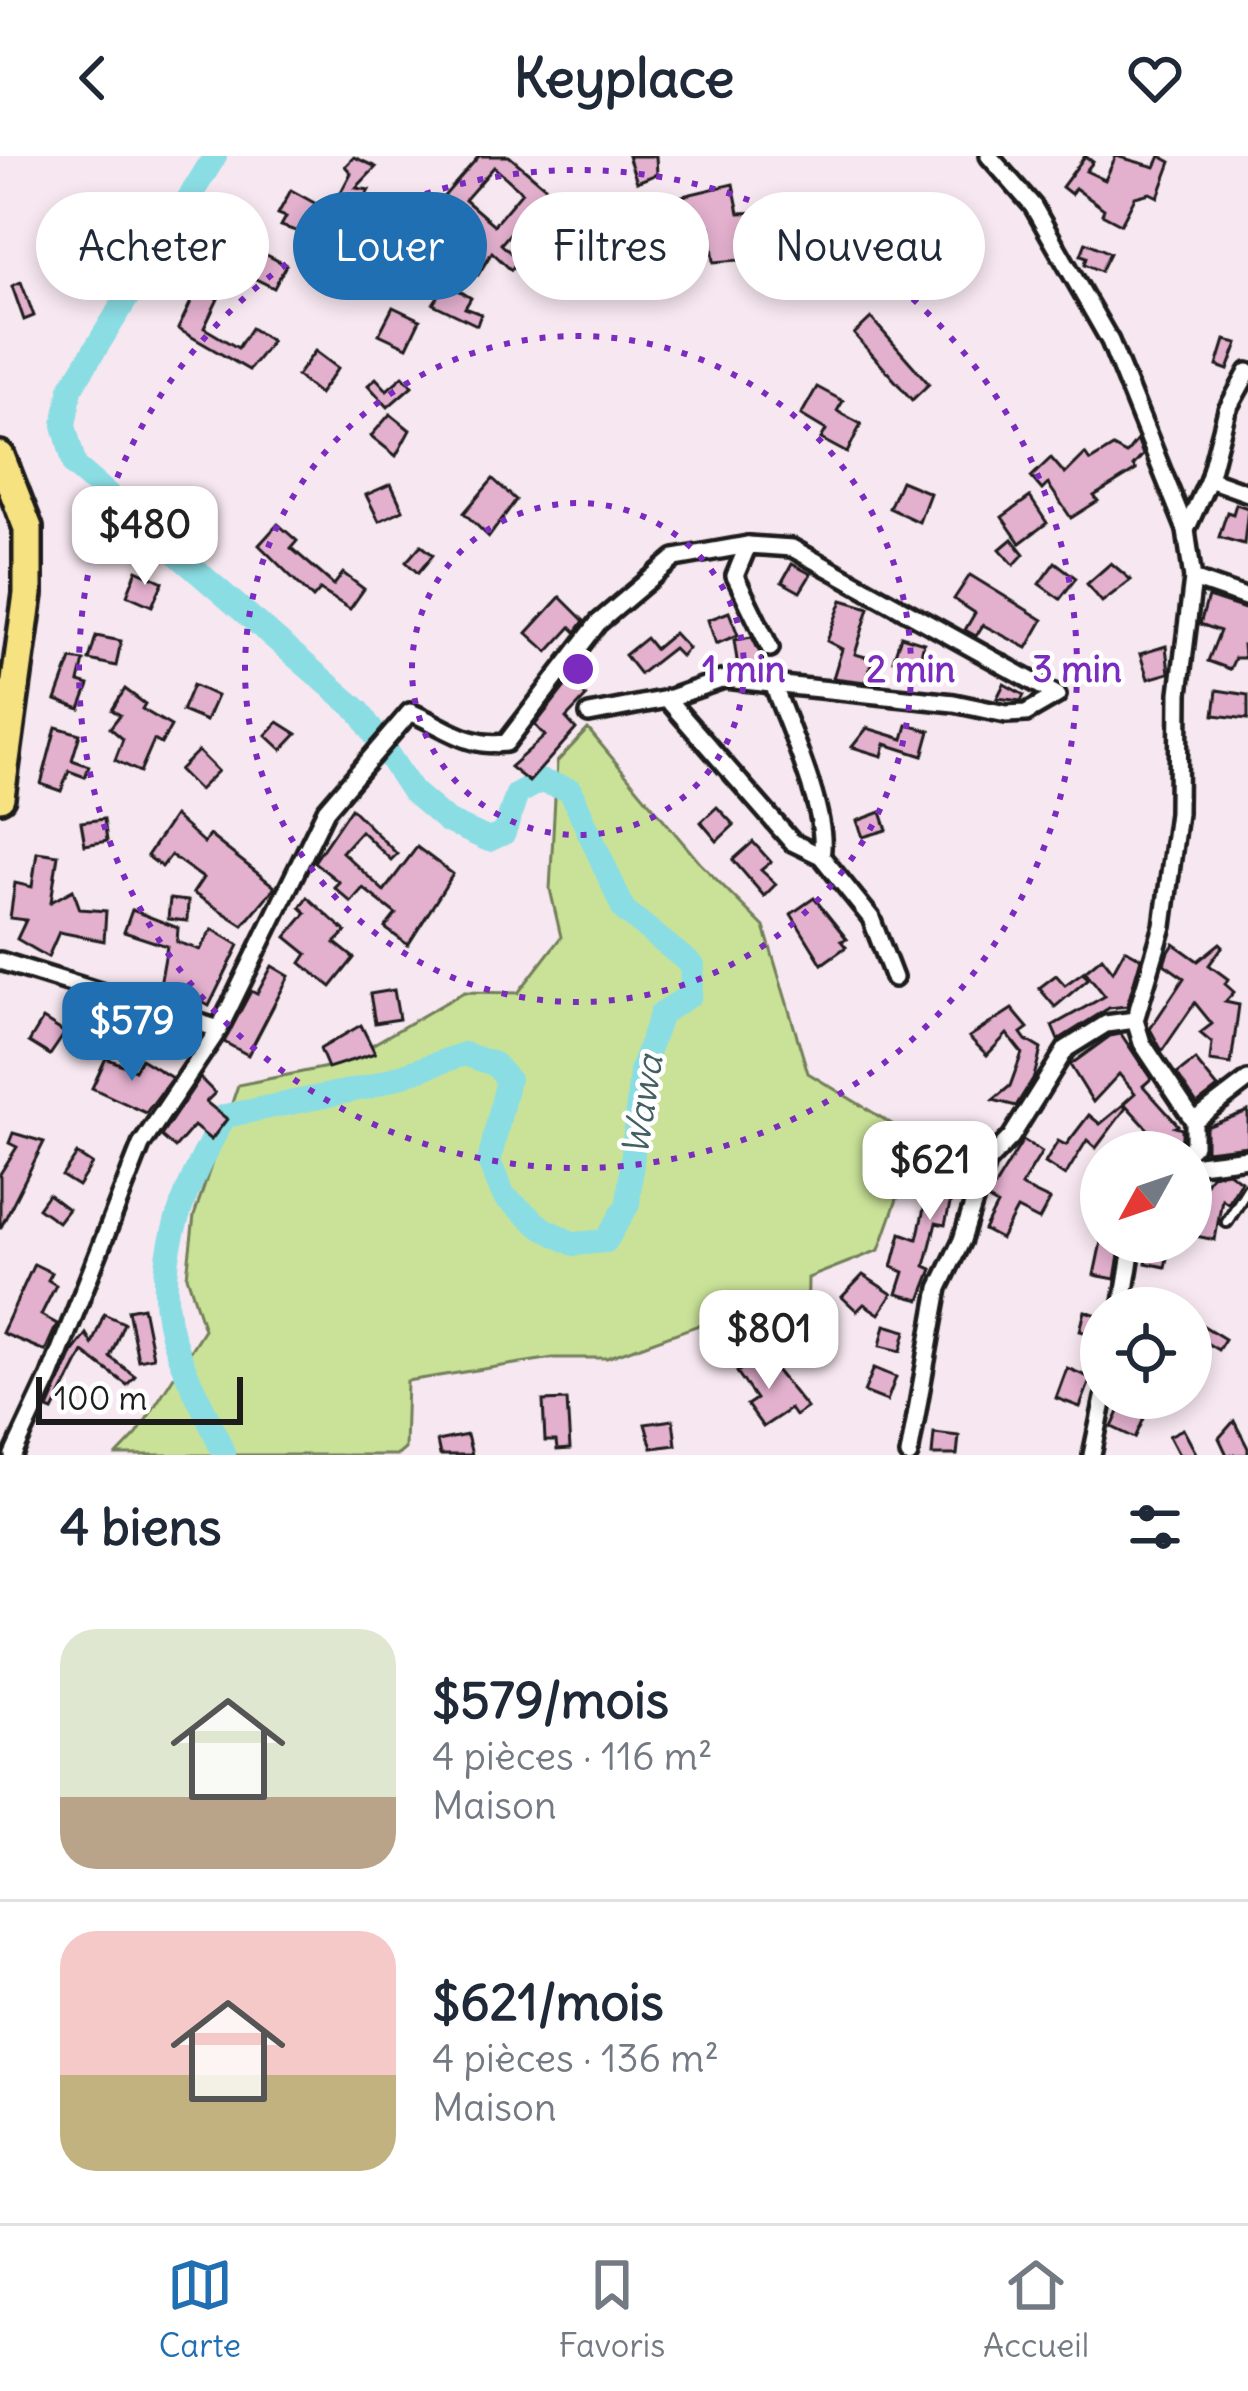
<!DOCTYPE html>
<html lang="fr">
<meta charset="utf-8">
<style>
body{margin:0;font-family:Delius,sans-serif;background:#f2f2f3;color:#1f2937;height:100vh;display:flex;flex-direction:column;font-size:45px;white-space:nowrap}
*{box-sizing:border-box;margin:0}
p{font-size:39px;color:#747a83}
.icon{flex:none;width:66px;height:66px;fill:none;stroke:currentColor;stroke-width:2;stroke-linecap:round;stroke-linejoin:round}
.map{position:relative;height:1299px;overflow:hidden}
.details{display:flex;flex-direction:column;background:#fff;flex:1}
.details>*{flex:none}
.banner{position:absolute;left:36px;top:36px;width:1176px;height:108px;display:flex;gap:24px}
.needle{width:78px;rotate:230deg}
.fabs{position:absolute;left:1080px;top:975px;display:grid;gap:24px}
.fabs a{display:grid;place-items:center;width:132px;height:132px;border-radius:50%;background:#fff;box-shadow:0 6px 18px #0003;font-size:60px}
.scale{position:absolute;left:36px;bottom:30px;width:207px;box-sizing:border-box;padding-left:12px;border:6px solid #1c1c1c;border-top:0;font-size:33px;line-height:42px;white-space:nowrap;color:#1c1c1c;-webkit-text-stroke:9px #fff;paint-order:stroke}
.price{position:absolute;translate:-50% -102px;padding:0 27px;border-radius:24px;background:#fff;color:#222;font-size:39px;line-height:78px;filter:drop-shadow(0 3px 6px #0008)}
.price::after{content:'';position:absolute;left:50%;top:72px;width:36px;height:27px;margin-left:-18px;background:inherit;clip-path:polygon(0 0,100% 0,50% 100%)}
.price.selected{background:#1f6fb2;color:#fff}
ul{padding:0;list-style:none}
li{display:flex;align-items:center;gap:36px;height:300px;padding:0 60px}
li+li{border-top:3px solid #e0e1e3}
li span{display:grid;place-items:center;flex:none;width:336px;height:240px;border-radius:36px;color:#555}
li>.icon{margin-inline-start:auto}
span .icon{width:144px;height:144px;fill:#fffc;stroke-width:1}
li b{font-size:51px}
h2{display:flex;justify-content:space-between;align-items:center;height:144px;padding:0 60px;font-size:51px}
.chip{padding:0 42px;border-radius:54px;background:#fff;box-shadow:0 6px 18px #0003;font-size:42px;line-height:108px}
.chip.selected{background:#1f6fb2;color:#fff}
header{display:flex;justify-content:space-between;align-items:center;height:156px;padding:0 60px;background:#fff;font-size:54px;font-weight:700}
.menu{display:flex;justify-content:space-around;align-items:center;height:168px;border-top:3px solid #e0e1e3;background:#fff;font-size:33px;color:#747a83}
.menu a{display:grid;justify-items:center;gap:6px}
.menu .selected{color:#1f6fb2}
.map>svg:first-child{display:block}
</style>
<header><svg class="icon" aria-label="back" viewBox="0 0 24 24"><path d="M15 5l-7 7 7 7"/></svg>Keyplace<svg class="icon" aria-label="heart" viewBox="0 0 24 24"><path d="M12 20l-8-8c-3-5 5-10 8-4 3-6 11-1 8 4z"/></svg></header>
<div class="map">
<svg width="1248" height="1299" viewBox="0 0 1248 1299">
<rect width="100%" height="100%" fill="#f7e7f0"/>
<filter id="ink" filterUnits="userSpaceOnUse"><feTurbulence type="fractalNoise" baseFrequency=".00833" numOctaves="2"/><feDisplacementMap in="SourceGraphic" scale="24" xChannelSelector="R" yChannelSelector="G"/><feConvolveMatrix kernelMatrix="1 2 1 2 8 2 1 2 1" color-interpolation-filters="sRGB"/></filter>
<g filter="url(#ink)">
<path fill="#c9e298" stroke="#727f5a" stroke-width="3" d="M588 573 700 707 764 771 808 917 918 984 879 1094 808 1122 807 1183 721 1161 607 1202H553L407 1225 405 1293 398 1299H117L137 1278 204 1173 187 1120 194 1060 238 929 337 909 464 836 518 837 561 781 550 733 557 606Z"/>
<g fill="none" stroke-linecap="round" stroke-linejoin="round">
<path stroke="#8bdde4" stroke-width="24" d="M215 0 71 232 64 269 75 310 359 555 412 635 447 665 489 684 504 677 517 638 540 625 570 634 624 754 693 810 690 839 661 858 641 915 628 1048 606 1085 574 1088 542 1072 504 1040 489 1006 508 923 494 908 464 898 369 931 225 960C184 1031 145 1116 178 1197 191 1232 211 1264 224 1299"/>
</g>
<g fill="#e3b0ce" stroke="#1c1c1c" stroke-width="3" fill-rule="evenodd">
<path d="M479 0H509L548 33 501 88 518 104 511 114 492 96 478 119 456 105 475 76 439 46ZM494 11 522 36 494 69 465 44Z"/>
<path d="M628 0H656L657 18 637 26Z"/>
<path d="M1085 0 1093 6 1086 15 1105 24 1116 0 1155 11 1160 0 1171 6 1158 41 1150 37 1135 41 1121 68 1102 58 1104 53 1075 32 1071 38 1062 31Z"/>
<path d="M354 1 376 11 356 32 369 34 356 58 360 65 387 78 374 106 335 86 347 53 333 51 351 17 345 10Z"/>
<path d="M733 28 739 57 830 53 826 100 801 99 800 84 746 89 747 99H740L752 103 714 106 710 71 699 74 694 51 667 61 661 45Z"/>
<path d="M291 34 320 50 304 78 281 70 286 61 278 58Z"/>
<path d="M1086 86 1110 97 1101 115 1085 108 1087 101 1081 99Z"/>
<path d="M259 95 286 109 274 132 246 118Z"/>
<path d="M798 119 824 128 819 146 792 137Z"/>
<path d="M21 126 34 160 24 164 12 130Z"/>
<path d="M447 127 471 142 465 152 481 158 477 169 433 148Z"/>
<path d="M197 133 218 143 204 172 238 192 251 172 272 185 249 214 178 173Z"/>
<path d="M393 151 420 164 407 191 379 178Z"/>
<path d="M871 162 929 228 912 244 854 178Z"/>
<path d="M1225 184 1238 187 1228 214 1217 210Z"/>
<path d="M315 195 338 212 319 238 297 220Z"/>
<path d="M403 220 412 230 388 251 368 229 376 222 387 234Z"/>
<path d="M817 231 843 245 837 255 861 268 847 297 821 283 826 274 801 259Z"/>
<path d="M390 258 410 274 396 300 371 280Z"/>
<path d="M1137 284 1143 299 1133 310 1136 314 1094 340 1098 345 1071 362 1048 328 1042 334 1031 321 1051 302 1065 318 1085 298 1090 305 1113 291 1126 298Z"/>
<path d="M493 323 516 344 489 381 464 357Z"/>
<path d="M901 325 930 337 919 366 889 352Z"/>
<path d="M391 328 403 354 379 365 366 339Z"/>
<path d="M1030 341 1047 367 1020 387 1002 361Z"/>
<path d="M1236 348 1248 352 1244 388 1219 381 1227 356 1233 358Z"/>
<path d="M278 368 297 385 291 392 334 429 343 417 364 433 350 453 320 434 313 442 259 389Z"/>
<path d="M1012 383 1024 398 1014 409 1000 393Z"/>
<path d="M421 389 433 399 418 417 406 406Z"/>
<path d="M1055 406 1076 422 1060 443 1039 428Z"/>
<path d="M1111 407 1131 424 1102 446 1087 428Z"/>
<path d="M792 408 811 418 800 436 782 426Z"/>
<path d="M137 414 163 426 152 450 127 439Z"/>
<path d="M970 419 1043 464 1027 492 983 469 976 480 965 474 975 457 954 443Z"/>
<path d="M560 441 584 465 576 476 571 471 548 496 527 477Z"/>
<path d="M1208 441 1248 454V490L1243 489 1244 502H1235L1230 513 1208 505 1220 475 1200 468Z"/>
<path d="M842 444 869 452 855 498 873 503 866 526 833 522 842 493 827 485Z"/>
<path d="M729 456 738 479 716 488 708 464Z"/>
<path d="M674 477 688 492 681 500 673 492 640 518 625 499 646 482 655 493Z"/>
<path d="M96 480 121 485 116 510 89 504Z"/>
<path d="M901 480 924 487 918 510 893 504Z"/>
<path d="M752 481 765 507 738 511 734 484Z"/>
<path d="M1166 490 1169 517 1148 523 1140 498Z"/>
<path d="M71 503 84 505 79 526 89 529 80 553 56 544Z"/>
<path d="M570 524 586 541 566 562 576 573 529 626 510 611 545 580 535 569Z"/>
<path d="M1004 528 1024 539 1021 545 997 542Z"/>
<path d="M193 529 217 540 206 565 182 555Z"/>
<path d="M125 533 145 548 142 553 171 570 161 588 154 584 140 616 115 604 123 583 110 572 120 559 112 554Z"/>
<path d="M1217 534 1248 539V563L1214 559Z"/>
<path d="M278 566 297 578 282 594 266 579Z"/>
<path d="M907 569 930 575 923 600 885 588 882 600 852 591 867 572 903 583Z"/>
<path d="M56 571 80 578 72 604 89 610 85 621 69 615 61 635 41 628Z"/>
<path d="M198 595 218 615 199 634 179 614Z"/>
<path d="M717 651 734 669 717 685 701 666Z"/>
<path d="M351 652 397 698 391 704 361 675 342 696 384 735 417 691 453 718 408 789 385 772 396 758 363 732 351 746 334 731 339 726 314 706Z"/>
<path d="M881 656 887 674 863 681 857 665Z"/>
<path d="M174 660 204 687 209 679 275 731 243 769 193 737 203 722 189 712 171 699 162 711 147 700Z"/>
<path d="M104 663 107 685 85 689 81 666Z"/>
<path d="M753 686 771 706 761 714 776 728 764 740 733 704Z"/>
<path d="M37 696 58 699 51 746 73 734 80 753 106 755 104 785 59 776 48 801 17 783 26 764 10 762 15 727 32 731Z"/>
<path d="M307 741 346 776 335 787 354 802 331 831 301 807 307 798 286 781 306 757 300 751Z"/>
<path d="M814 742 847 783 841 785 846 791 822 808 791 758Z"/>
<path d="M170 743 188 745 187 765 168 763Z"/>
<path d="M132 754 178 772 177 786 200 794 212 773 239 789 209 850 173 830 171 843 158 840 167 790 124 776Z"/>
<path d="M1220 787 1223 790 1209 809 1228 823 1225 828 1234 836 1225 846 1239 849 1231 908 1210 905 1212 887 1200 877 1212 868 1195 847 1162 895 1150 873 1184 822 1164 808 1167 799 1174 788 1198 805Z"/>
<path d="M1125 793 1141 802 1127 850 1109 852 1058 884 1052 870 1105 840 1085 815 1102 801 1113 815Z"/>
<path d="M272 810 289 820 248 899 224 886 251 835 257 838Z"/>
<path d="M1083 816 1088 823 1055 851 1039 832 1056 819 1065 829Z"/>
<path d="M394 834 399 863 375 867 370 838Z"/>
<path d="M94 847 115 853 93 898 72 889Z"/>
<path d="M1012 853 1028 872 1021 877 1026 884 1041 893 1034 921 1016 950 993 944 1010 930 1022 897 1007 878 987 899 969 881Z"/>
<path d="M140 861 161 869 149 897 128 887Z"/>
<path d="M43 863 65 877 50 899 29 886Z"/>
<path d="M361 869 375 897 328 912 320 893Z"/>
<path d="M1121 878 1151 923 1143 930 1178 969 1175 971 1182 973V982L1168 995 1124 947 1135 937 1119 918 1093 946 1070 909 1110 880Z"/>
<path d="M106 902 135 914 141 903 172 922 146 957 92 932Z"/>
<path d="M1195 904 1218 932 1197 948 1177 918Z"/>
<path d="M200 922 215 937 206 946 227 963 211 984 194 970 175 992 161 980Z"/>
<path d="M1123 949 1126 952 1096 992 1087 984 1065 1020 1045 1007 1058 985 1066 989 1089 959 1100 968Z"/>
<path d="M1248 955V990L1206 995V971Z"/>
<path d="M13 977 44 986 0 1073V1018L17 991 9 987Z"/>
<path d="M959 978 975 985 963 1013 959 1011 945 1069 936 1067 925 1110 932 1113 920 1144 897 1138 904 1116 892 1111 901 1077 917 1083 934 1009 946 1011Z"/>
<path d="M1023 984 1042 996 1021 1030 1050 1044 1039 1064 1017 1053 1001 1083 984 1074 997 1049 987 1043Z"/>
<path d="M77 998 92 1008 78 1030 62 1020Z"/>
<path d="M1228 1016 1241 1025 1228 1047 1222 1043 1215 1084 1191 1079V1026L1201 1036 1211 1019Z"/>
<path d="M48 1038 68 1053 58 1066 38 1052Z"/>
<path d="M1101 1086H1121L1115 1123 1094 1119Z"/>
<path d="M1151 1086 1170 1089 1165 1111 1146 1107Z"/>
<path d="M34 1108 52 1117 48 1124 56 1129 41 1159 57 1168 45 1195 2 1177Z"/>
<path d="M863 1119 892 1138 879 1158 864 1148 857 1155 842 1141Z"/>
<path d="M143 1151 153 1201 138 1204 128 1154Z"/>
<path d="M1085 1155 1101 1160V1181L1080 1175Z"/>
<path d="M104 1158 124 1167 110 1201 135 1220 127 1229 83 1196 53 1255 48 1253 73 1195 86 1178 92 1188Z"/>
<path d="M885 1169 906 1175 901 1195 880 1190Z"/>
<path d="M1202 1169 1225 1183 1218 1194 1195 1180Z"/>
<path d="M763 1198 807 1252 795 1260 790 1253 763 1271 747 1249 756 1243 737 1216Z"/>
<path d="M874 1212 896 1221 887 1245 864 1236Z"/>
<path d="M1067 1212 1091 1222 1080 1251 1056 1242Z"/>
<path d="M567 1244 570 1293 557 1294 556 1285H545L543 1245Z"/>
<path d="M1123 1247 1146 1258 1135 1282 1112 1271Z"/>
<path d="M673 1264 676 1289 652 1292 645 1268Z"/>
<path d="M1234 1265 1248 1292V1299H1227L1219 1282Z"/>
<path d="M1183 1273 1197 1299H1179L1169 1280Z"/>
<path d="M934 1277 959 1280 957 1299H932Z"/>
<path d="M467 1279 472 1299H440L437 1285Z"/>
</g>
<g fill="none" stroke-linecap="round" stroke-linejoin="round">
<defs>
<path id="lane" d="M1227 1066 1248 1032"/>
<g id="street">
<path d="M989 0 1033 50 1110 185 1186 374 1193 423 1179 537 1178 657 1163 770 1135 864 1142 887 1194 965V989L1187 996"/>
<path d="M1248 216 1227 254 1209 323 1248 337"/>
<path d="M1186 374 1209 323"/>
<path d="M1193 423 1248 442"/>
<path d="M774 530C788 571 830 660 821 700"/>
<path d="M667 543 792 686 821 700 871 762 894 822"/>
<path d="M589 558 667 543 724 523 954 547 1006 558 1026 557 1057 539 792 392 748 389 735 420 770 492"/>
<path d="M0 805 219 873"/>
<path d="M1194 965 1248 924"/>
<path d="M1191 1009 1248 1002"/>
<path d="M1122 1152 1133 1086"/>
<path d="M13 1299 50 1220 141 989 219 873 326 654 410 556C445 570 466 592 506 587L598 467 675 402 748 389"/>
<path d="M909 1299 939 1132 962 1084 986 1007 1011 981 1066 893 1106 868 1135 864"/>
<path d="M1092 1299 1104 1242"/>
</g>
<path id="highway" d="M0 300 28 372V438L0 641"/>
</defs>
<use href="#lane" stroke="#1c1c1c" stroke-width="16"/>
<use href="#street" stroke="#1c1c1c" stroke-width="24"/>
<use href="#highway" stroke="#1c1c1c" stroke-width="36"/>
<use href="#lane" stroke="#fff" stroke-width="8"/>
<use href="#street" stroke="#fff" stroke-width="15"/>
<use href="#highway" stroke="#f7e281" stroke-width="27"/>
</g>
</g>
<g fill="none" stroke="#7b2cbf" stroke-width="6" stroke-dasharray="6 12">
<circle cx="578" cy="513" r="166"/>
<circle cx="578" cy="513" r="333"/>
<circle cx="578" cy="513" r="499"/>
</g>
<g text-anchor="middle" stroke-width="9" stroke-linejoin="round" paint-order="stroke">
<g font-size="36" font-style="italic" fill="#436062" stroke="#fff">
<text transform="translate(642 949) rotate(-81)" y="13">Wawa</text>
</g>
</g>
<circle cx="578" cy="513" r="18" fill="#7b2cbf" stroke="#fff" stroke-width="6"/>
<g font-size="36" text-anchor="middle" font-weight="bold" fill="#7b2cbf" stroke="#fff" stroke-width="9" stroke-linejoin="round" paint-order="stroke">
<text x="744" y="526">1 min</text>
<text x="911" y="526">2 min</text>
<text x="1077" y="526">3 min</text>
</g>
</svg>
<div class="fabs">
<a><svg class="needle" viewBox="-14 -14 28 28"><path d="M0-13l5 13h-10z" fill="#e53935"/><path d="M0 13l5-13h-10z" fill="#747a83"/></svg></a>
<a><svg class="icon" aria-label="locate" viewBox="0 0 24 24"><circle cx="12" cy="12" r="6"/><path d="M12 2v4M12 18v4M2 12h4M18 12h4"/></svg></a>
</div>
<div class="scale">100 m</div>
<b class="price" style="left:145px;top:432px">$480</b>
<b class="price selected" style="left:132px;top:928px">$579</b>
<b class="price" style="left:930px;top:1067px">$621</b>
<b class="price" style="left:769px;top:1236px">$801</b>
<div class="banner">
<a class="chip">Acheter</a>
<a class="chip selected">Louer</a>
<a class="chip">Filtres</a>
<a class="chip">Nouveau</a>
</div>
</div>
<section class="details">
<h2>4 biens<svg class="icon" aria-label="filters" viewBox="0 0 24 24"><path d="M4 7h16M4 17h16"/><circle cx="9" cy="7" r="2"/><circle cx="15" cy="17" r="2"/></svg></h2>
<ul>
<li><span style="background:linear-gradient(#dfe7d0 70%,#b9a48a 0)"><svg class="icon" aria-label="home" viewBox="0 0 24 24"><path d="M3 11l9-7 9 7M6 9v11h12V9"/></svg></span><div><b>$579/mois</b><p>4 pièces · 116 m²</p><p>Maison</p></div></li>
<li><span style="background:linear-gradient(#f6c9c9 60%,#c2b280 0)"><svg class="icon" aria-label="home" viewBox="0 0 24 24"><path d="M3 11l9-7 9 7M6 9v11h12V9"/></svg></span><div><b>$621/mois</b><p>4 pièces · 136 m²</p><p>Maison</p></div></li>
</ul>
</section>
<nav class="menu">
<a class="selected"><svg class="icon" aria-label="map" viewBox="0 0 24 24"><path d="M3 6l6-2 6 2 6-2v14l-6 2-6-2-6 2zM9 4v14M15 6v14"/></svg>Carte</a>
<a><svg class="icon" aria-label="saved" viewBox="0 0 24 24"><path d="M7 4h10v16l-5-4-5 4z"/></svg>Favoris</a>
<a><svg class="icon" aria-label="home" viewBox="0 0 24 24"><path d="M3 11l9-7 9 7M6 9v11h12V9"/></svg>Accueil</a>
</nav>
